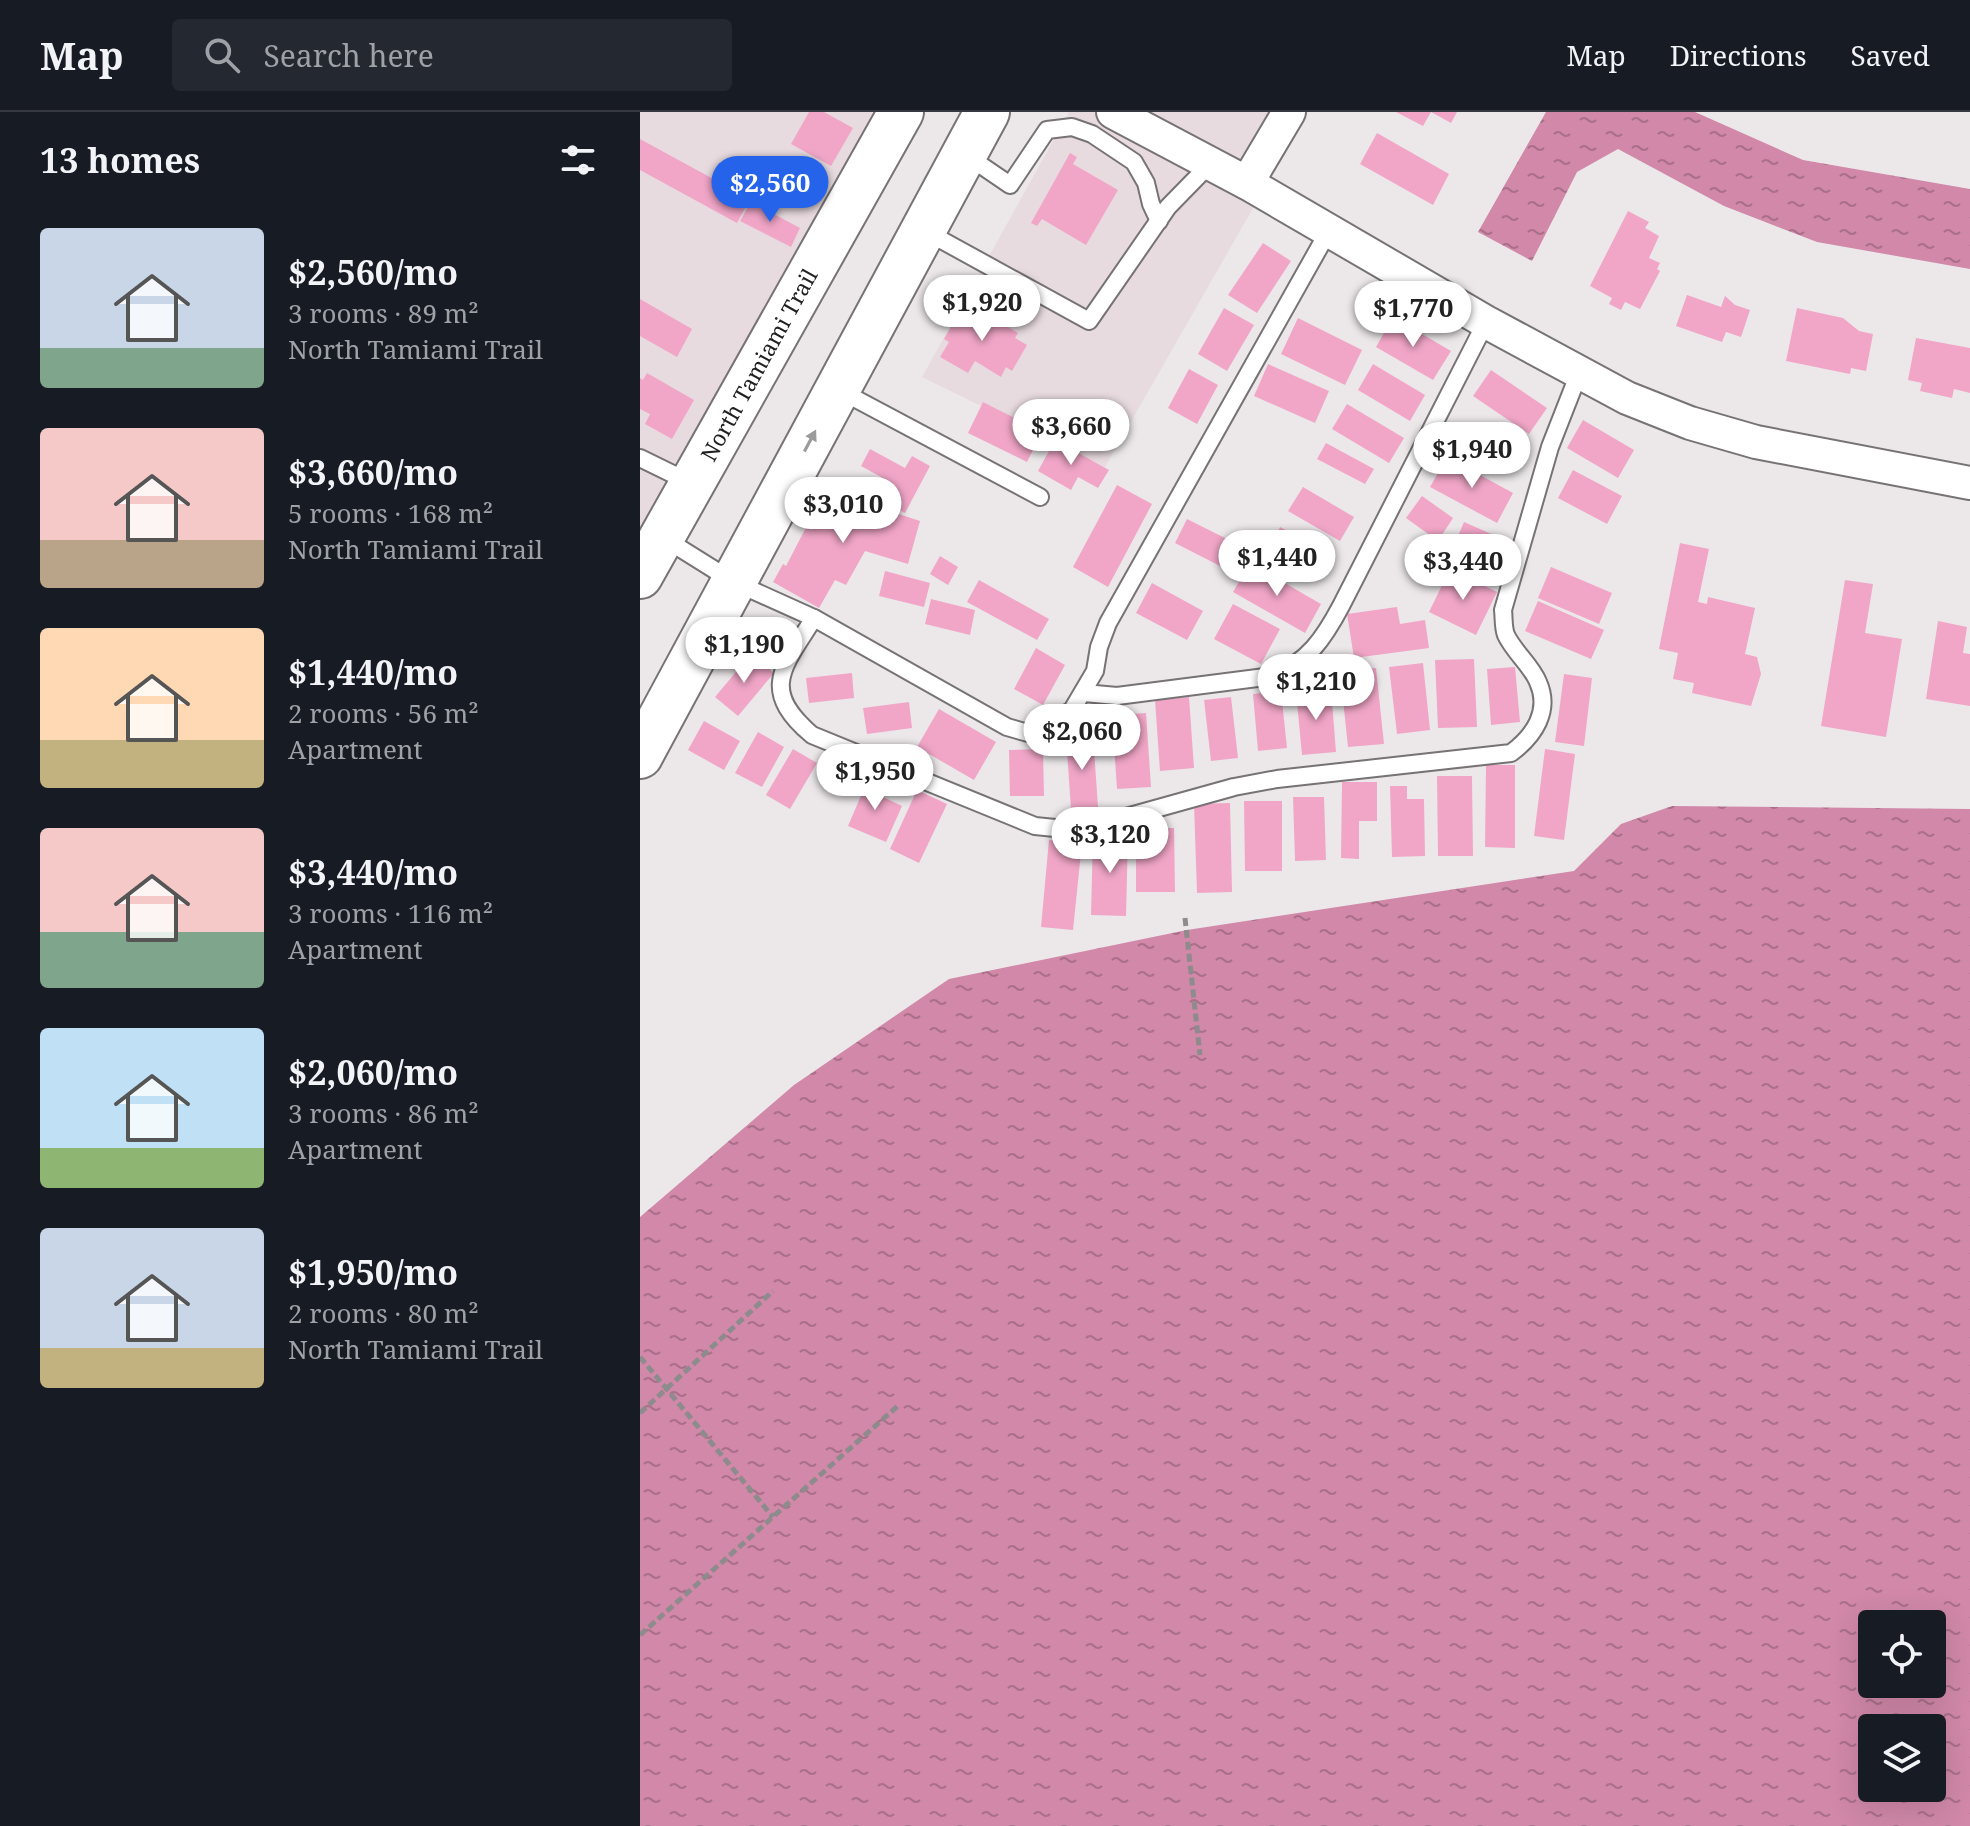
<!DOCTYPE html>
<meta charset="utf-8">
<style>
body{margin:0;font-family:"Noto Serif",serif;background:#242831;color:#f1f3f6;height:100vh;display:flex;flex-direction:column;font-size:30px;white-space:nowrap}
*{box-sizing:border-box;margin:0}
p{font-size:26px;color:#9ea1a6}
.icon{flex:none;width:44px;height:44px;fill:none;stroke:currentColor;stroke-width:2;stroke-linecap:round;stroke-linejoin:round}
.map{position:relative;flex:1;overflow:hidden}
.drawer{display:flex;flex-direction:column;background:#171b24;width:640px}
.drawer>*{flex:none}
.fabs{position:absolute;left:1218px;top:1498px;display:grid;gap:16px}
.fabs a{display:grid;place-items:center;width:88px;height:88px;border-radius:8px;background:#171b24;box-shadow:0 8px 32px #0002;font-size:40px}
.price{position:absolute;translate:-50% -68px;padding:0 18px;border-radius:28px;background:#fff;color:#222;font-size:26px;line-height:52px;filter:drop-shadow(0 2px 4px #0008)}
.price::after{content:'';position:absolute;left:50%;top:48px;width:24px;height:18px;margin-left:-12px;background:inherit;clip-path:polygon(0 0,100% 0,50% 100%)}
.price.on{background:#2563eb;color:#fff}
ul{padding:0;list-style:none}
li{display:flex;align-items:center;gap:24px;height:200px;padding:0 40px}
li span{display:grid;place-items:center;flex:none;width:224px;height:160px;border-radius:8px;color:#555}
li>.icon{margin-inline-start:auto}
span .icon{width:96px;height:96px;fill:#fffc;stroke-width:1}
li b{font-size:34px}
h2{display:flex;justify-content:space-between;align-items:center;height:96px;padding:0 40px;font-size:34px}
header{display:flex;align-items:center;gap:48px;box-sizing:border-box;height:112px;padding:0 40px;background:#171b24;border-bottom:2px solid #363941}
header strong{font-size:38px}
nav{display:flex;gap:44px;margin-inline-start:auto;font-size:28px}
.search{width:560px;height:72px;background:#242831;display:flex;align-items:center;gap:20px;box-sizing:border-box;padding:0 28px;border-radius:8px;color:#9ea1a6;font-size:30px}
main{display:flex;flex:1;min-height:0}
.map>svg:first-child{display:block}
</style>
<header>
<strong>Map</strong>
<div class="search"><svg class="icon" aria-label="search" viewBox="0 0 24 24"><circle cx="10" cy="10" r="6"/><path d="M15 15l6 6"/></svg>Search here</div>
<nav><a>Map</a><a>Directions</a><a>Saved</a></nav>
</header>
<main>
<section class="drawer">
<h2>13 homes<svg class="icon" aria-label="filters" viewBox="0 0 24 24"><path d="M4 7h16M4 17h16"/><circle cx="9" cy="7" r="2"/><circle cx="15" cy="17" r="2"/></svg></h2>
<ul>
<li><span style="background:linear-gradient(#c9d6e8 75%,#7fa58c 0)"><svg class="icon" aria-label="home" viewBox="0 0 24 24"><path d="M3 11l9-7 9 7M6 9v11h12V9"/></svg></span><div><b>$2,560/mo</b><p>3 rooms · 89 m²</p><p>North Tamiami Trail</p></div></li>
<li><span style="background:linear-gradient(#f6c9c9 70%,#b9a48a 0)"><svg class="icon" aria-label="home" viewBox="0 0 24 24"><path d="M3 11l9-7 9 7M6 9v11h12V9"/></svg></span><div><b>$3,660/mo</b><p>5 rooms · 168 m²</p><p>North Tamiami Trail</p></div></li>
<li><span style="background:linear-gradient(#ffd9b3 70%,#c2b280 0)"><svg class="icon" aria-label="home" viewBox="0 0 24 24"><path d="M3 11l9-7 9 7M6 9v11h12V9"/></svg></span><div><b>$1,440/mo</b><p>2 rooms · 56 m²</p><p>Apartment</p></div></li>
<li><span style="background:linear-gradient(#f6c9c9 65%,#7fa58c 0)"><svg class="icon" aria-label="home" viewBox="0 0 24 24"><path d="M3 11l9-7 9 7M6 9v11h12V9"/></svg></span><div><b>$3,440/mo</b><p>3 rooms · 116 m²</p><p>Apartment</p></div></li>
<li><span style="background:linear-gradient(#bfe0f5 75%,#8fb573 0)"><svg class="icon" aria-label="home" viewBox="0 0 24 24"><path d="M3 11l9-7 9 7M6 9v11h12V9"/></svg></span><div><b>$2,060/mo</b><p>3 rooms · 86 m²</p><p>Apartment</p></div></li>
<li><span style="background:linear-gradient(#c9d6e8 75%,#c2b280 0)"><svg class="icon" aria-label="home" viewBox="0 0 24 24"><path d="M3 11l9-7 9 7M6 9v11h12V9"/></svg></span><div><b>$1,950/mo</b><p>2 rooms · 80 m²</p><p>North Tamiami Trail</p></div></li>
</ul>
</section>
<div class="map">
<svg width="1330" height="1714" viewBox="0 0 1330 1714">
<defs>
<pattern id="water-ripples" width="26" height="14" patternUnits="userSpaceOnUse" patternTransform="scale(2)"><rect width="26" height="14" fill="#d188a9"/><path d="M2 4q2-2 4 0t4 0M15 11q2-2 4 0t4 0" fill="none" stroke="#a96f89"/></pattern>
</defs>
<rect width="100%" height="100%" fill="#ece8ea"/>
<g fill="#e8dbe0">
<path d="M0 0H242L0 430Z"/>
<path d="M429 0H668L465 355 282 265Z"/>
</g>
<g fill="url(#water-ripples)" fill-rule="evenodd">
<path d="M906 0H1055L1163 48 1330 77V157L1177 130 1084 94 978 37 937 60 892 149 838 120Z"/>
<path d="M1032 694 1330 697V1714H0V1105L154 973 309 867 547 818 934 759 981 712ZM1232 1512H1292V1572H1232ZM1232 1616H1292V1676H1232Z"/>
</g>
<g fill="#f1a6c7">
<path d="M169 0H184L213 16 191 54 151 32Z"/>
<path d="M756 0H817L811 11 791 0 783 14Z"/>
<path d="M737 21 809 62 793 93 720 52Z"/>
<path d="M0 27 110 87 97 111 0 58Z"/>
<path d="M430 41 437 45 433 52 478 78 446 133 402 107 397 114 391 111Z"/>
<path d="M111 90 160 116 151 135 100 109Z"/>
<path d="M988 99 1009 110 1005 116 1019 124 1009 146 1020 151 1017 157 1020 159 1000 197 985 190 981 198 969 192 972 186 950 174Z"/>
<path d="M623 131 651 149 617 201 588 183Z"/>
<path d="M1047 183 1081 195 1085 184 1095 193 1110 198 1101 225 1086 220 1082 230 1036 214Z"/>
<path d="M0 187 52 217 37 245 0 224Z"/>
<path d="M326 190 378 221 375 226 387 233 372 259 366 255 361 265 335 249 328 261 300 245 309 230 304 227Z"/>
<path d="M584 196 614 213 587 259 558 242Z"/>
<path d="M1157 196 1203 206 1219 219 1233 222 1226 259 1211 256 1210 262 1146 249Z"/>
<path d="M753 205 811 239 793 268 736 235Z"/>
<path d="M658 206 722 238 705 273 641 242Z"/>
<path d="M1276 226 1330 236V281L1314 277 1312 286 1280 279 1282 271 1268 268Z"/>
<path d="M628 252 689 279 675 311 614 284Z"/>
<path d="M733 252 785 283 770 309 718 278Z"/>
<path d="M549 257 578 273 557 312 528 296Z"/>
<path d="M851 258 907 296 889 322 833 284Z"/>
<path d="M7 261 54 288 32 327 5 312 10 302 0 297V266L3 268Z"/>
<path d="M343 290 402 320 387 350 328 321Z"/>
<path d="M707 292 764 326 749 351 692 317Z"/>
<path d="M943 308 994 338 978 366 927 336Z"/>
<path d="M415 328 469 358 458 376 438 365 431 378 398 359Z"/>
<path d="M686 331 734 357 725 372 677 347Z"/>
<path d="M230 337 265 356 272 344 290 354 265 401 241 387 250 370 221 354Z"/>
<path d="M807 345 873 381 857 411 790 375Z"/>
<path d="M933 358 982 384 967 412 918 386Z"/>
<path d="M189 371 210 383 205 391 226 398 228 392 280 409 268 452 225 439 206 473 195 468 179 496 133 470 143 452 146 454Z"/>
<path d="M477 373 512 392 468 475 433 455Z"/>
<path d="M663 375 714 405 700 429 648 399Z"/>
<path d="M782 384 813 406 798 429 766 406Z"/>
<path d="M547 407 597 432 584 456 535 431Z"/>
<path d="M824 410 865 428 853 456 812 438Z"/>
<path d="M640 415 693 442 679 469 626 442Z"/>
<path d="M1040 431 1069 437 1058 490 1067 492 1068 485 1115 496 1105 542 1117 545 1121 562 1111 594 1052 581 1054 571 1033 567 1038 541 1019 537Z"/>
<path d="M300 444 318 455 308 473 290 462Z"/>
<path d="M610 451 681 492 665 521 593 480Z"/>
<path d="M911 455 972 481 959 512 898 486Z"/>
<path d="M810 457 857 480 836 523 789 500Z"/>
<path d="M245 459 290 471 284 495 239 484Z"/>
<path d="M339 468 409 507 397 528 327 490Z"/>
<path d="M1205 468 1233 472 1225 521 1262 527 1246 625 1181 614Z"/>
<path d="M512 471 563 499 547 528 496 501Z"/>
<path d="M291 487 335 498 330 523 285 512Z"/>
<path d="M898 489 964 518 951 547 885 519Z"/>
<path d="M593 492 640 517 621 552 574 527Z"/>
<path d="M757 495 760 512 785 508 789 536 714 546 707 502Z"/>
<path d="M1298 509 1327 515 1323 541 1330 542V594L1286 587Z"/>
<path d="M396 536 425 553 403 593 374 577Z"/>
<path d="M111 542 134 561 98 604 75 585Z"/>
<path d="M834 547 837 615 798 616 795 548Z"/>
<path d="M783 551 790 618 757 622 749 555Z"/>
<path d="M875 555 880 610 851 613 847 557Z"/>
<path d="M736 556 744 632 708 635 700 559Z"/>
<path d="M212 561 214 586 169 591 166 566Z"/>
<path d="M924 562 952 566 944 634 915 630Z"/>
<path d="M691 577 696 640 662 643 656 580Z"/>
<path d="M641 579 647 636 618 639 613 582Z"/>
<path d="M549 585 554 656 520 659 515 588Z"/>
<path d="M591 585 598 646 571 649 564 588Z"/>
<path d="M269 590 272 616 227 622 223 596Z"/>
<path d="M299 597 356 630 334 668 277 635Z"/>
<path d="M506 601 511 675 477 677 472 603Z"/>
<path d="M64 609 100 629 84 658 48 638Z"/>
<path d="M118 620 144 635 122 675 95 661Z"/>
<path d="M453 623 458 695 431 697 426 625Z"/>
<path d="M153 637 177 651 150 697 126 683Z"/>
<path d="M403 637 404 684H370L369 638Z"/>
<path d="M905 637 935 642 924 728 894 724Z"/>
<path d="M846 653H875V736L845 735Z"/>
<path d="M797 664H832L833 744H798Z"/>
<path d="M229 665 248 673 243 685 262 694 246 730 208 714Z"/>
<path d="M702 670H737V709H719V747L701 746Z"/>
<path d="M750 674H767V687H784L785 744 752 745Z"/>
<path d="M277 678 307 692 279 751 250 737Z"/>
<path d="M653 685H684L686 748 655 749Z"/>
<path d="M604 689H642V759H605Z"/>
<path d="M590 691 592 780 557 781 554 692Z"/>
<path d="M496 716H534L535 780H496Z"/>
<path d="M453 722 488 723 486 804 451 803Z"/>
<path d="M409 728 442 731 433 818 401 815Z"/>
</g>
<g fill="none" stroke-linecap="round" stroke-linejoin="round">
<defs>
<g id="lane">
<path d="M326 43 370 73 407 18 432 15 452 22 494 50 506 71 511 92 519 109"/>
<path d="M285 119 449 209 528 95 570 52"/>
<path d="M199 278 400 385"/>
<path d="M0 346 49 370"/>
<path d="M22 425 94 470 174 506 367 615 388 621 401 617 432 598 455 559 459 535 468 511 688 120"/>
<path d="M174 506C143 555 119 578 172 623L395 714 425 717 454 714 594 675 637 667 871 641C894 624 911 599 898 570 891 553 874 540 866 523 863 515 864 506 863 498L910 335 939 261"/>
<path d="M444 581 477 584 633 564C668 550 684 526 701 494L846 210"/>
</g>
<g id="street">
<path d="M473 0 607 71 846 210 987 286 1050 311 1116 330 1330 371"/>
<path d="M607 71 649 0"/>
</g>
<g id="primary">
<path d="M0 464 261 0"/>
<path d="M0 644 347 0"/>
</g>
</defs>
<use href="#lane" stroke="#777375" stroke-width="20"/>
<use href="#street" stroke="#777375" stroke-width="36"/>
<use href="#primary" stroke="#777375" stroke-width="48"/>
<g stroke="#8e8b8d" stroke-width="5" stroke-dasharray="8 4" stroke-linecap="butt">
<path d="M545 806 560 943"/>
<path d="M0 1245 133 1405"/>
<path d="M0 1301 133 1179"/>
<path d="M0 1523 260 1292"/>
</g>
<use href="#lane" stroke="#fff" stroke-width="16"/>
<use href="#street" stroke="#fff" stroke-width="32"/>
<use href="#primary" stroke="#fff" stroke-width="44"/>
</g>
<defs><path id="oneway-solid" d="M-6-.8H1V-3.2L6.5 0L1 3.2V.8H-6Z" transform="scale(2)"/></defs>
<use fill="#9c9b9b" href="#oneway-solid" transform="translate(170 329) rotate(-62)"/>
<g text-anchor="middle" stroke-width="6" stroke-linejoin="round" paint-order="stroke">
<g font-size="22" fill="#222021" stroke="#fff">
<text transform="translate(119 253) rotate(-61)" y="8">North Tamiami Trail</text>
</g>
</g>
</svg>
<div class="fabs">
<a><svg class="icon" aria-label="locate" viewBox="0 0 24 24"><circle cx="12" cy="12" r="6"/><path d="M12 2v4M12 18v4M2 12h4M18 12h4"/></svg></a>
<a><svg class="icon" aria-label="layers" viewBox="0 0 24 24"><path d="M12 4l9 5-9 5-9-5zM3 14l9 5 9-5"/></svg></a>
</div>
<b class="price on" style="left:130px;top:112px">$2,560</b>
<b class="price" style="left:342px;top:231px">$1,920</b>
<b class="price" style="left:773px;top:237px">$1,770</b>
<b class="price" style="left:431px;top:355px">$3,660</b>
<b class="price" style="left:832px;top:378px">$1,940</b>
<b class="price" style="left:203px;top:433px">$3,010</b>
<b class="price" style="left:637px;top:486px">$1,440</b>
<b class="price" style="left:823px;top:490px">$3,440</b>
<b class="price" style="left:104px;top:573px">$1,190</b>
<b class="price" style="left:676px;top:610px">$1,210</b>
<b class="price" style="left:442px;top:660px">$2,060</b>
<b class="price" style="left:235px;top:700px">$1,950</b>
<b class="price" style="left:470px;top:763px">$3,120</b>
</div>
</main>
